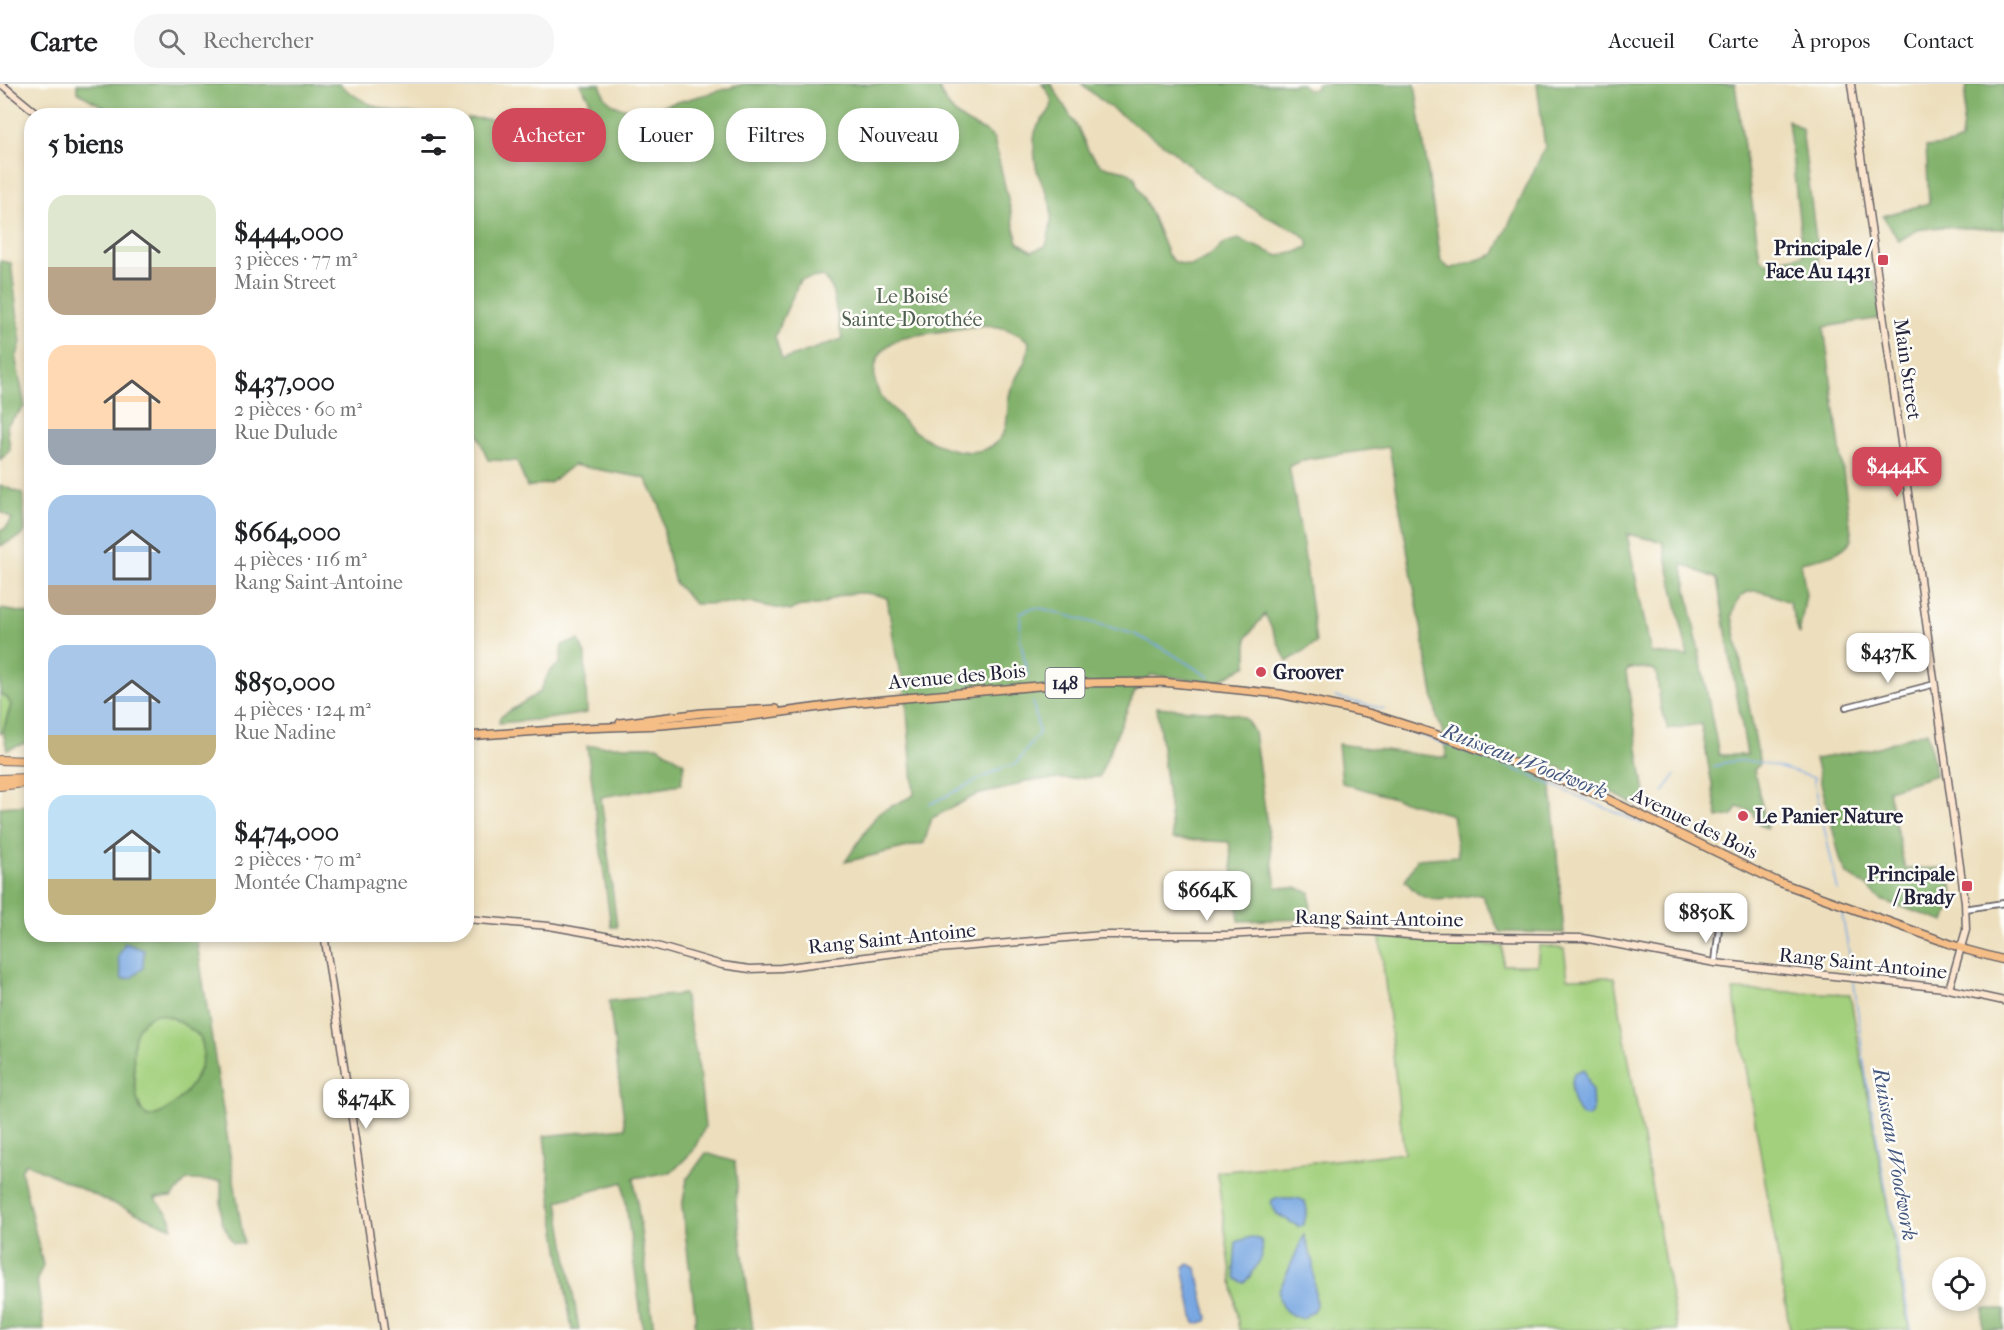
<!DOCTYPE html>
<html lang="fr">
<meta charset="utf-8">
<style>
body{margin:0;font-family:"IM FELL French Canon",serif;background:#f6f6f6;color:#202124;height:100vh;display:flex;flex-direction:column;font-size:22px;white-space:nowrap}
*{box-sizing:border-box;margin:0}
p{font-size:20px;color:#757577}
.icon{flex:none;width:33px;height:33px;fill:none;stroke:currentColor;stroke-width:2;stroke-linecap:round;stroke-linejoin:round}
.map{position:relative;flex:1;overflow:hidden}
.side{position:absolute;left:24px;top:24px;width:450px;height:834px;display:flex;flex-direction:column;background:#fff;border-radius:24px;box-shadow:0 3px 9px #0003}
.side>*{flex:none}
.guide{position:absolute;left:492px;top:24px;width:570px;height:54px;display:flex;gap:12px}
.fabs{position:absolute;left:1932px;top:1173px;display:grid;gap:12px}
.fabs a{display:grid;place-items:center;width:54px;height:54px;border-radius:50%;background:#fff;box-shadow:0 3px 9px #0003;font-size:30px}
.price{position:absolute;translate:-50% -51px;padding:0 14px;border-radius:12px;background:#fff;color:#222;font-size:20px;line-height:39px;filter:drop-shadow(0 2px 3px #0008)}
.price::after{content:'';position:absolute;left:50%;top:36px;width:18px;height:14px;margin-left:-9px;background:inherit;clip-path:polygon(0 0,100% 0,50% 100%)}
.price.selected{background:#d1495b;color:#fff}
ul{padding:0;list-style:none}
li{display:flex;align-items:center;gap:18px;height:150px;padding:0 24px}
li span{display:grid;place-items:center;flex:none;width:168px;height:120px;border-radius:18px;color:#555}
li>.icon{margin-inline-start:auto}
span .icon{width:72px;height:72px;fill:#fffc;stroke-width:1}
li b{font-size:26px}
h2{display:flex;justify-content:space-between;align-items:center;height:72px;padding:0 24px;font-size:26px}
.chip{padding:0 21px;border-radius:24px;background:#fff;box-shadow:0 3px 9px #0003;font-size:21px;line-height:54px}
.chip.selected{background:#d1495b;color:#fff}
header{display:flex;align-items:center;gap:36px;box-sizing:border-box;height:84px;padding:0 30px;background:#fff;border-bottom:2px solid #e0e0e0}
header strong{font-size:28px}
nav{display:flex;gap:33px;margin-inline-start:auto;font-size:21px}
.search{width:420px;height:54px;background:#f6f6f6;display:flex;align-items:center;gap:15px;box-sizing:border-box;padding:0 21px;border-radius:24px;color:#757577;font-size:22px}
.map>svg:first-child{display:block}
</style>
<header>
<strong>Carte</strong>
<div class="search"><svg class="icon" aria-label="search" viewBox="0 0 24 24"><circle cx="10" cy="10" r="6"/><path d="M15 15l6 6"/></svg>Rechercher</div>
<nav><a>Accueil</a><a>Carte</a><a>À propos</a><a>Contact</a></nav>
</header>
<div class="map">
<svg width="2004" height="1246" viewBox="0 0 2004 1246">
<rect width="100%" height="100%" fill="#fdfcf7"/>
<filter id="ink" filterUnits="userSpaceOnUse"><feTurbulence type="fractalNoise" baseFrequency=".0167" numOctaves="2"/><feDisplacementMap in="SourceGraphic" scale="12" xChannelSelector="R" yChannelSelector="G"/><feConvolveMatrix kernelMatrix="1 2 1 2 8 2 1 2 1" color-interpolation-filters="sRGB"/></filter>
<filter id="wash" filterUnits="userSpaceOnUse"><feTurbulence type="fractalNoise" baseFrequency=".008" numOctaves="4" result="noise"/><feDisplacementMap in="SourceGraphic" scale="24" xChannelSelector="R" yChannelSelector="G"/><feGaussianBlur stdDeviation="1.35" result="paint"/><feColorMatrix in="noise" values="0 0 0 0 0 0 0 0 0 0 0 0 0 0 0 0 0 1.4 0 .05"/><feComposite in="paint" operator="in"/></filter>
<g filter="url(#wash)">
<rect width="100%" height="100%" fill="#eddfbd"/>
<g fill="#a3d07d" stroke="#62795c" stroke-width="1.5">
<path d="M0 610 7 614 11 621 3 647 0 650Z"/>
<path d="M1380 853 1503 862V881H1537L1539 861 1564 865 1568 894 1614 893 1677 1246H1239L1217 1088 1404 1069Z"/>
<path d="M1733 906 1850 910 1909 1246H1790Z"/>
<path d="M156 930C169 931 176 935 186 942 191 946 197 948 200 954 215 982 174 1032 147 1033 145 1030 142 1028 141 1025 134 1013 131 961 136 949 140 939 146 933 156 930Z"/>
</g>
<g fill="#82b26c" stroke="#526a54" stroke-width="1.5" fill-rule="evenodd">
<path d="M77 0H339C369 25 388 28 426 31H117L77 8Z"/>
<path d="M580 0H600C602 4 603 11 606 14 615 25 632 26 644 27L744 0H938C943 19 953 31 970 40 980 45 987 46 994 55L1018 158 1032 167 1046 162C1050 147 1054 131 1049 116 1047 107 1041 98 1038 90 1035 80 1034 67 1034 57 1034 28 1068 31 1042 0H1051L1079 46 1089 68 1102 82 1126 87 1135 93 1137 101 1150 127 1168 171 1175 178 1191 182 1208 173 1225 159 1238 155 1279 172 1297 168 1308 163V156L1297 147 1265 132 1204 95 1173 67 1104 19 1082 0H1302L1307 6 1315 5 1318 0H1415L1441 177 1450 185 1495 170 1545 63 1537 0H1735L1760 174 1767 179 1803 171 1788 36 1802 45 1821 195 1876 197 1881 234 1824 243 1852 455C1841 472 1820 474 1801 478L1806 511 1799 550 1789 518C1762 507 1741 495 1732 532L1760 680 1754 686 1767 744 1759 741 1753 728 1737 723 1733 731 1718 734 1701 640 1668 645 1661 625 1656 587 1652 585 1628 584 1626 588 1647 722 1629 718 1602 703 1549 679 1564 849 1500 848 1481 810C1463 811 1442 820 1424 813 1417 811 1410 802 1405 797L1417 775 1458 772 1452 731 1342 699 1338 660 1447 674 1442 646 1437 633 1389 363 1307 375 1289 382 1303 460 1316 559 1287 578 1265 530 1247 553V581L1217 598 1151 591 1135 607 1099 693 1025 697 1008 704 976 711 932 734 924 759 845 778 878 729 914 711 905 604 896 571 887 514C872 509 855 507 839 512 833 514 828 518 822 520 811 523 799 519 790 527L752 519 695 520 675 499 667 468 660 422 645 394 573 381 550 399 527 403 517 377 488 376 473 339 470 319 467 317V34C503 35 557 45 588 23L589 14ZM823 192 832 204 842 255 782 276 775 252 800 196ZM984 241C1001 243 1016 246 1029 258 1028 281 1016 289 1010 308 1006 322 1010 341 1001 353 980 381 936 363 914 347 907 342 901 334 895 327 890 322 883 317 880 311 867 285 878 262 904 253ZM1627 450 1663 458 1688 572 1651 569ZM1682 480 1717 495 1747 671H1719Z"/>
<path d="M1967 0H2004V145L1941 143 1917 146 1899 157 1883 132 1929 119 1926 63 1952 60 1961 56Z"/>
<path d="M0 177 11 179 21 258 16 275 25 322 7 341 10 366 0 376Z"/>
<path d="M0 401 23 410 25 447 22 452 0 462V446L5 445 12 435 0 427Z"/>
<path d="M0 525 32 530 31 657 7 666 3 647 11 621 7 614 0 610Z"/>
<path d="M579 556 585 571 587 629 547 635 499 639 500 633 540 608 549 588 560 579 562 561Z"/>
<path d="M1157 623 1236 630 1246 635 1254 648 1276 803 1296 804 1310 808 1311 835 1239 837 1229 758 1173 755Z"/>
<path d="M1927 647 1936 691 1888 706 1905 785 1948 784 1954 812 1945 838 1881 816 1866 802 1847 790 1841 778 1815 675 1872 665Z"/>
<path d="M587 662H658L684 679 681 700 601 713 617 843H611Z"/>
<path d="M31 721 32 850 203 851 196 853 244 1160 233 1159 221 1136V1097L187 1096 172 1113 155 1114 171 1134 172 1144 105 1116 26 1079 21 1086 43 1181 37 1196 44 1246H0V723ZM156 930C169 931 176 935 186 942 191 946 197 948 200 954 215 982 174 1032 147 1033 145 1030 142 1028 141 1025 134 1013 131 961 136 949 140 939 146 933 156 930Z"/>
<path d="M684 910 699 985 705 1043 693 1067 672 1088 634 1094 654 1246H643L623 1098 558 1117 579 1246H572L552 1121 544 1052 625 1044 609 917Z"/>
<path d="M706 1069 735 1078 737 1102 736 1120 753 1246H695V1229L682 1123 687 1095Z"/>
<rect x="1983" y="1225" width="21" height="21"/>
</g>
<g fill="#78a7e2" stroke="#4d648e" stroke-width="1.5">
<path d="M125 859 144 866 143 884 131 894 122 895 118 873Z"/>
<path d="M1584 985 1592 1008 1593 1028 1588 1033 1581 1031C1571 1018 1569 1005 1574 989Z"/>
<path d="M1276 1114H1297L1305 1117 1307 1126 1304 1140 1299 1143 1277 1130 1271 1120 1272 1116Z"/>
<path d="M1304 1151 1313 1179 1316 1221 1313 1227 1302 1235C1287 1230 1278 1224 1279 1207Z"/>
<path d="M1251 1153 1261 1156C1267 1168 1253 1190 1244 1199L1236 1195 1234 1186 1236 1158Z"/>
<path d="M1189 1180 1196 1184 1208 1234 1207 1237 1196 1240 1194 1237 1183 1183Z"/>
</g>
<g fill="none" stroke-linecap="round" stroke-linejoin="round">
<g stroke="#78a7e2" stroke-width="1.5">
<path d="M1028 592 1020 553 1021 528 1033 524 1044 525 1134 550 1166 566 1209 593"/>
<path d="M1335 613 1384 625"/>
<path d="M1386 641 1388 642"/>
<path d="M1395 644 1426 653 1519 687 1643 740"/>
<path d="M1714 683C1744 667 1784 686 1815 694L1814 697 1838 807"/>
<path d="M1663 709 1675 691"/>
<path d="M930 720 1004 683 1015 681 1039 649 1033 618"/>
<path d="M1647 725 1654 720"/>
<path d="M1842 830 1853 890"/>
<path d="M1854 898 1865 986 1911 1246"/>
</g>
</g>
</g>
<g filter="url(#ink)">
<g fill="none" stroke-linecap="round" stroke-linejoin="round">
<defs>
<g id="street">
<path d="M1846 623 1935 600"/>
<path d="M1965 825 2004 819"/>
<path d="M1715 879 1719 843"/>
</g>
<g id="secondary">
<path d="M1 0 40 32"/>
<path d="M1851 0 1965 818 1966 846 1949 905"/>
<path d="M466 835 549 842 650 860 722 881 750 885 781 884 904 868 1101 851H1226L1311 846 1373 848 1421 852 1583 854 1715 879 1944 904 2004 917"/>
<path d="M324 850 384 1246"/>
</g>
<g id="primary">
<path d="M620 639 702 629 776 625"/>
<path d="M466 652 584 644 662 641 745 633 850 619 1071 599 1162 598 1280 610 1372 630 1453 656 1597 710 1776 797 1967 866 2004 876"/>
</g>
<g id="highway">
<path d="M0 676 32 677"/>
<path d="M0 695 28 694"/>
<path d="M0 702 32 698"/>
</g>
</defs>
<use href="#street" stroke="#696468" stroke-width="8"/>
<use href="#secondary" stroke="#696468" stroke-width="9"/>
<use href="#primary" stroke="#696468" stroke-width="10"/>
<use href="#highway" stroke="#696468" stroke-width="10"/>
<use href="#street" stroke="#fff" stroke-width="4.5"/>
<use href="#secondary" stroke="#fbe5cf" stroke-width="6"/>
<use href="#primary" stroke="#f6be87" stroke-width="7"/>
<use href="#highway" stroke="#f6be87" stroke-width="8"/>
</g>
</g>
<g fill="#d1495b" stroke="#fdfcf7" stroke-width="2">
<rect x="1877" y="170" width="12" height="12" rx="3"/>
<circle cx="1261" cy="588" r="6"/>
<circle cx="1743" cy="732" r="6"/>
<rect x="1961" y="796" width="12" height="12" rx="3"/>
</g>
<g text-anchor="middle" stroke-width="5" stroke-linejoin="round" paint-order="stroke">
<rect fill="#fdfcf7" stroke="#646373" stroke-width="1.5" x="1045.5" y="584" width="39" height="30" rx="4.5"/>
<g font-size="18" font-weight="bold" fill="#22223b">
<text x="1065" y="605">148</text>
</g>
<g font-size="20" font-weight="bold" fill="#22223b" stroke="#fdfcf7" text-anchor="end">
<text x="1871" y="171">Principale /<tspan x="1871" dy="23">Face Au 1431</tspan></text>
<text x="1273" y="595" text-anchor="start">Groover</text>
<text x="1755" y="739" text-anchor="start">Le Panier Nature</text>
<text x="1955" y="797">Principale<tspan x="1955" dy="23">/ Brady</tspan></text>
</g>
<g font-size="20" fill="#4f5f52" stroke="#fdfcf7">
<text x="912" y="219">Le Boisé<tspan x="912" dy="23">Sainte-Dorothée</tspan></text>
</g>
<g font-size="20" fill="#22223b" stroke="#fdfcf7">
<text transform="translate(1908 285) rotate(82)" y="7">Main Street</text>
<text transform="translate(957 592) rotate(-5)" y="7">Avenue des Bois</text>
<text transform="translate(1695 739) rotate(26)" y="7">Avenue des Bois</text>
<text transform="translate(1379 834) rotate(1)" y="7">Rang Saint-Antoine</text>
<text transform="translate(892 854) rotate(-6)" y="7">Rang Saint-Antoine</text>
<text transform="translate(1863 879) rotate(6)" y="7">Rang Saint-Antoine</text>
</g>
<g font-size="21" font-style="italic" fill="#44577e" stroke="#fdfcf7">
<text transform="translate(1525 677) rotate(21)" y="7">Ruisseau Woodwork</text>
<text transform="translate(1895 1070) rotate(80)" y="7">Ruisseau Woodwork</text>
</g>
</g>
</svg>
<div class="fabs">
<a><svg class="icon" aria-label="locate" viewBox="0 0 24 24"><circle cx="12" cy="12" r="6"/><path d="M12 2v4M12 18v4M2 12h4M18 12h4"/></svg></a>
</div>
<b class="price selected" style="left:1897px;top:414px">$444K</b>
<b class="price" style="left:1888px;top:600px">$437K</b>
<b class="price" style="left:1207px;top:838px">$664K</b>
<b class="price" style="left:1706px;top:860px">$850K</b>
<b class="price" style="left:366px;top:1046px">$474K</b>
<div class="guide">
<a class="chip selected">Acheter</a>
<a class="chip">Louer</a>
<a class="chip">Filtres</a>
<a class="chip">Nouveau</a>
</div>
<section class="side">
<h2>5 biens<svg class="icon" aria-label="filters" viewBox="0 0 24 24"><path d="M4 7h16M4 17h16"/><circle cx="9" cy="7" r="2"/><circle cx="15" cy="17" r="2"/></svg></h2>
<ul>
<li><span style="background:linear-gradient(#dfe7d0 60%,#b9a48a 0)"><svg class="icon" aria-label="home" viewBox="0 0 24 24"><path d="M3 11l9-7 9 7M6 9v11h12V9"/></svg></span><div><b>$444,000</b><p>3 pièces · 77 m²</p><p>Main Street</p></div></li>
<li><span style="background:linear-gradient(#ffd9b3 70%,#9aa5b1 0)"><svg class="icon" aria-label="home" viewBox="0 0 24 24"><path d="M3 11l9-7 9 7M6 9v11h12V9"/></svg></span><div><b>$437,000</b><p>2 pièces · 60 m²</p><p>Rue Dulude</p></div></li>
<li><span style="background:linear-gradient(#a9c7e8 75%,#b9a48a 0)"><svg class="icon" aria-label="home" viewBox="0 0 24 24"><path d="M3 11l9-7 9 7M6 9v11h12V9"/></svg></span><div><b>$664,000</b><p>4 pièces · 116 m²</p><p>Rang Saint-Antoine</p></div></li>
<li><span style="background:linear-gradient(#a9c7e8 75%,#c2b280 0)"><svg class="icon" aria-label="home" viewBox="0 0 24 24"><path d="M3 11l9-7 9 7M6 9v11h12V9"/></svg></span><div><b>$850,000</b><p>4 pièces · 124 m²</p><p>Rue Nadine</p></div></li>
<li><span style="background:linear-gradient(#bfe0f5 70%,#c2b280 0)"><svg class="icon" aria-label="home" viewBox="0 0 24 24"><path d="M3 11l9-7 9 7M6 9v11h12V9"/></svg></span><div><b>$474,000</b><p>2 pièces · 70 m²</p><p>Montée Champagne</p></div></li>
</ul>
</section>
</div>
